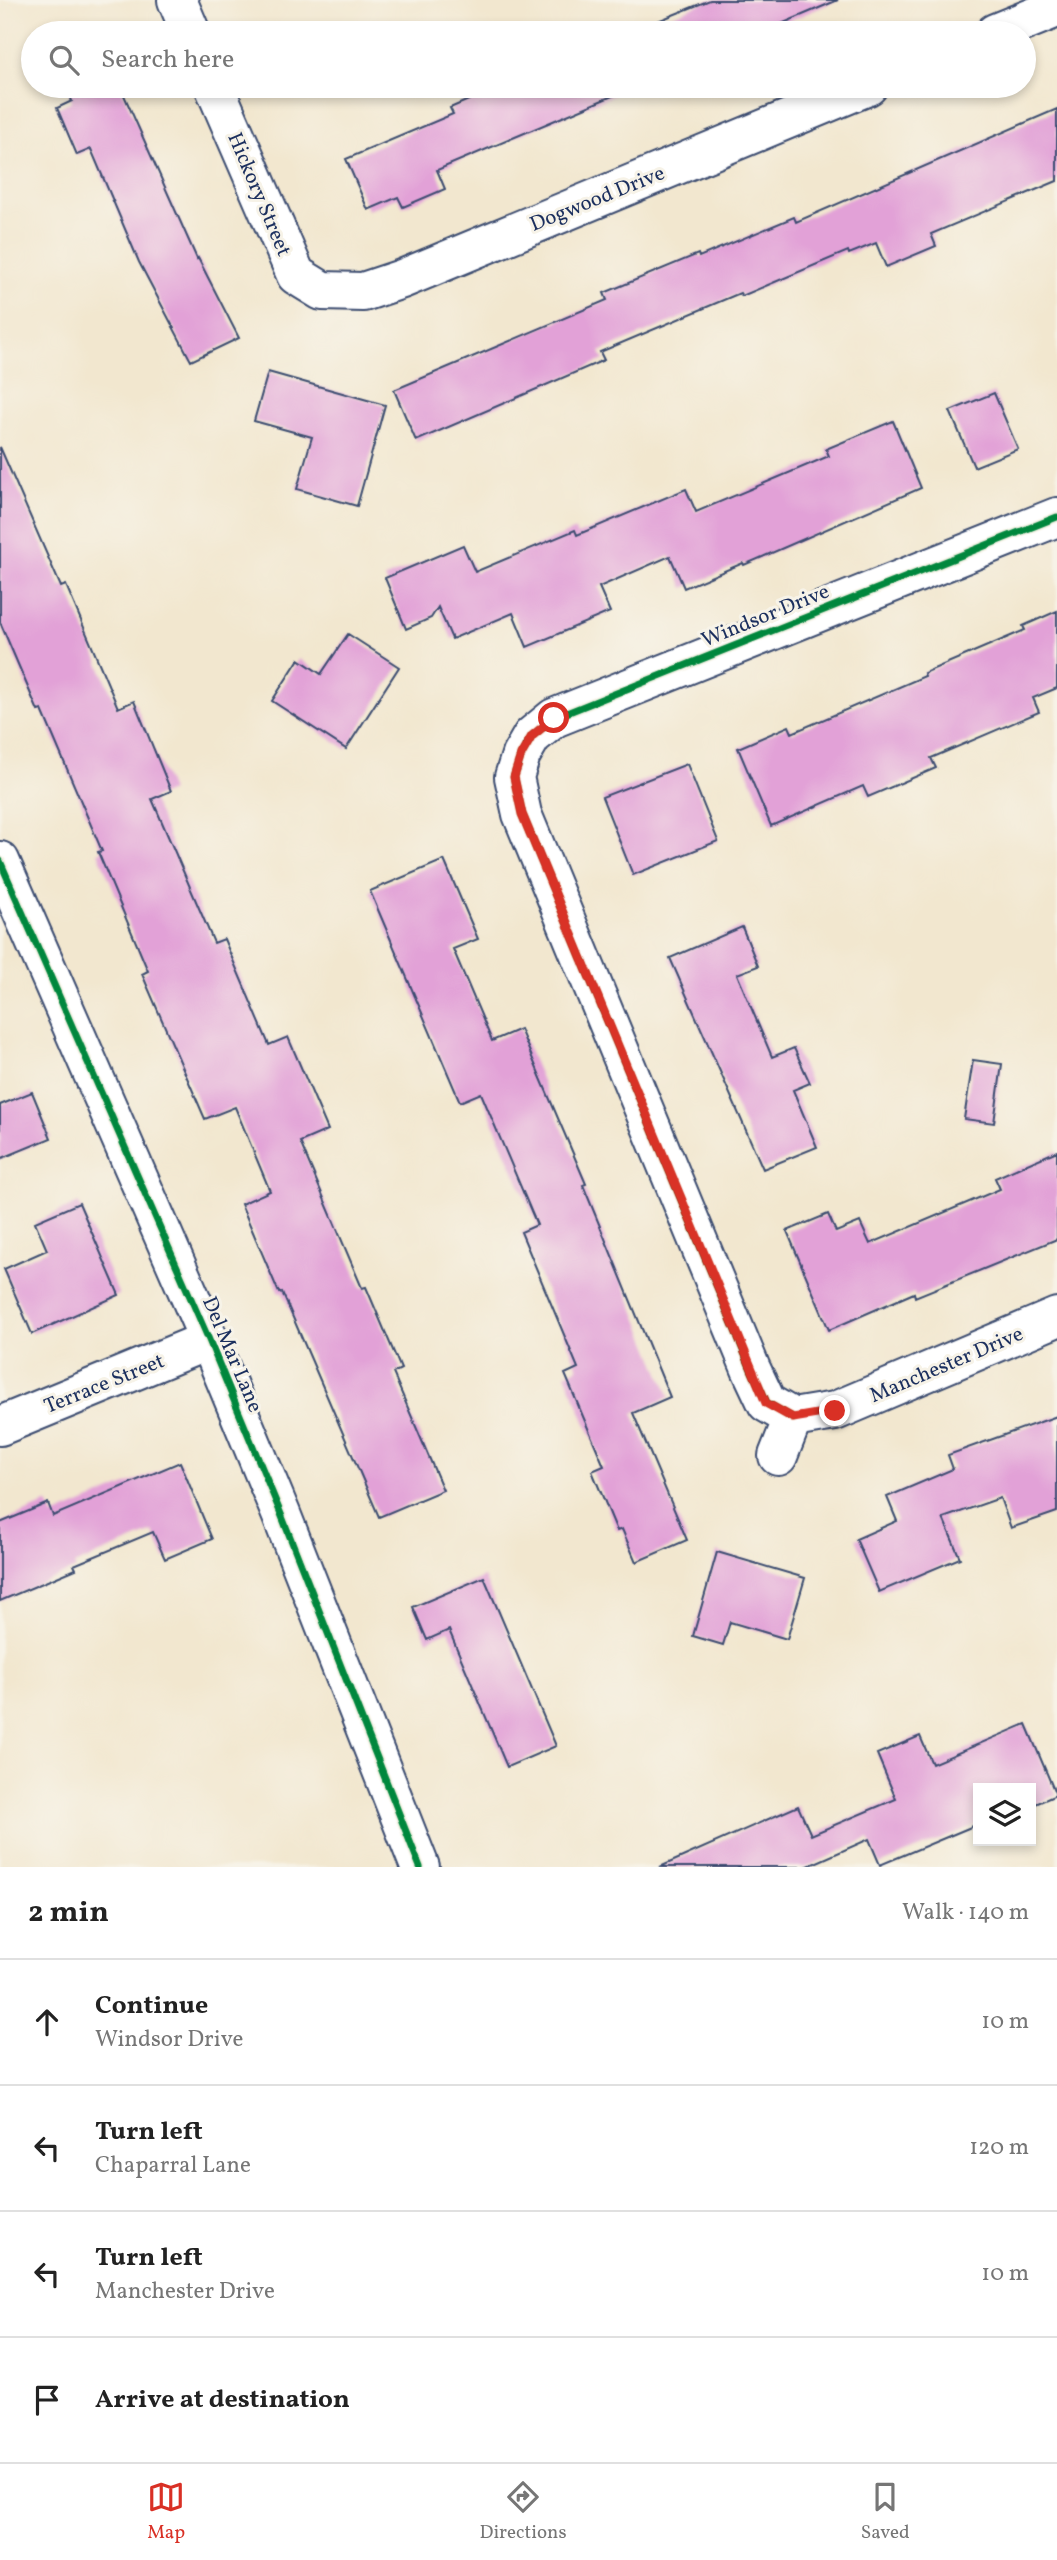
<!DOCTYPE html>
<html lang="en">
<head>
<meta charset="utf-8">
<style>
  body { margin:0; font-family:Vollkorn,serif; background:#f2f2f2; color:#222 }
  .controls { position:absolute; right:21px; bottom:21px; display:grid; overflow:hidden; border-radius:0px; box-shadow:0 4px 10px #0003 }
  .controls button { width:63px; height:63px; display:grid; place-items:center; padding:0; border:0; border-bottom:2px solid #e0e0e0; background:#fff; color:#222; font:35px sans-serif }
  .stop { position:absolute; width:21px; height:21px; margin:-16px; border:5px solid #d93025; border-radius:50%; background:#fff }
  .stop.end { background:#d93025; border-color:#fff; box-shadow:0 2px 7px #0008 }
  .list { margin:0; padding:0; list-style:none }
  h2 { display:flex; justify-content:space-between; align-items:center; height:91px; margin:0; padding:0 28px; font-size:30px }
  h2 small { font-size:23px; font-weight:400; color:#767676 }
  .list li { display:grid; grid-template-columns:46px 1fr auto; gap:21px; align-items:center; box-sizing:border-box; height:126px; padding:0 28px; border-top:2px solid #e0e0e0 }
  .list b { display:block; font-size:26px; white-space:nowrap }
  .list p { margin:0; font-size:23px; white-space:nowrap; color:#767676 }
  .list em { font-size:23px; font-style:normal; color:#767676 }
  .icon { flex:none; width:38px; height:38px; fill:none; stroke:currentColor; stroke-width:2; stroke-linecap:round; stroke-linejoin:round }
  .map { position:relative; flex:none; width:1057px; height:1867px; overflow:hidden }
  .search { position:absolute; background:#fff; box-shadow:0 4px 10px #0003; left:21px; right:21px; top:21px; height:77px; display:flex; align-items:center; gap:18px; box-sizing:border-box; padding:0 24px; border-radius:38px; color:#767676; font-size:26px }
  .sheet { height:595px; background:#fff }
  nav { display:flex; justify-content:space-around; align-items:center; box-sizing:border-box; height:98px; border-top:2px solid #e0e0e0; background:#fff; font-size:19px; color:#767676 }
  nav a { display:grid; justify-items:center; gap:4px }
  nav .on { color:#d93025 }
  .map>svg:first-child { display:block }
  .building { fill:#e2a1d7 }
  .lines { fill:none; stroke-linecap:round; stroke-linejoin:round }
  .minor-casing { stroke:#3b4b6f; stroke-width:42 }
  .minor { stroke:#fff; stroke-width:38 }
  .cycleway-casing { stroke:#f7f3e8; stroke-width:11 }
  .cycleway { stroke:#00873e; stroke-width:7 }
  .route { stroke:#d93025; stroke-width:9 }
  .labels { text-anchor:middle; stroke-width:6; stroke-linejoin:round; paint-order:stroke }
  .street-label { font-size:21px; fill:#1b2f5e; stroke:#f7f3e8 }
</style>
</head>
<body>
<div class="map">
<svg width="1057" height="1867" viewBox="0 0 1057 1867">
  <rect width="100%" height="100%" fill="#f7f3e8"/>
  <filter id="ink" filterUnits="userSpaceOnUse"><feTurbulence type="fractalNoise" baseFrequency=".0143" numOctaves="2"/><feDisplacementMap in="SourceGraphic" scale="14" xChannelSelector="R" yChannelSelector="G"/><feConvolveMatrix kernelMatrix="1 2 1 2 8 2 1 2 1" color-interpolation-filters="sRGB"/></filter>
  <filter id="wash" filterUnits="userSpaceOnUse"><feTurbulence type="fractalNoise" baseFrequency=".00686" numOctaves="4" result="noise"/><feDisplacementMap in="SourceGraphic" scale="28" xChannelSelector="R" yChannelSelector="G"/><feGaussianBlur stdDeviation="1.57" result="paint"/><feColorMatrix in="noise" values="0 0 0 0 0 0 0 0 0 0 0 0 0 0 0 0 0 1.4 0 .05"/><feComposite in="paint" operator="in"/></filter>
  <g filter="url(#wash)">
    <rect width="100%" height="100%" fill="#f2e7cf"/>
    <g id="blocks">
      <path class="building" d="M 710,0 L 838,0 L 760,33 L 628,33 Z
        M 66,86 L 120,86 L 197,259 L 198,258 L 239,338 L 191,361 L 139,262 L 91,149 L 77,155 L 57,108 L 72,101 Z
        M 501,86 L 636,86 L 437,170 L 445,189 L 403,207 L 398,197 L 368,210 L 346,159 L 453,114 L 450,108 Z
        M 1057,109 L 1057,181 L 931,234 L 936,246 L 886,267 L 876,243 L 849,254 L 848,251 L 742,296 L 740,293 L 600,352 L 604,360 L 416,441 L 394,390 L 607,300 L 604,293 L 698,254 L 699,257 L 794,217 L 796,222 Z
        M 268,372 L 385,405 L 357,506 L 297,489 L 312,437 L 254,421 Z
        M 994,393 L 1018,449 L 974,467 L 950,411 Z
        M 893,421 L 921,488 L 744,565 L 743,563 L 684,588 L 670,556 L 599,587 L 610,612 L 527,647 L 513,613 L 452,639 L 438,607 L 431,618 L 406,629 L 385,578 L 463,545 L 475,572 L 575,530 L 577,535 L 686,489 L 696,512 L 829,456 L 826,449 Z
        M 0,447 L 61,587 L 66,585 L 118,708 L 134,701 L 171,791 L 152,799 L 214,943 L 224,939 L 269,1045 L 288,1037 L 328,1130 L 300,1142 L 362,1288 L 366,1287 L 401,1369 L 393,1373 L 443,1490 L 379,1517 L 282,1292 L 279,1293 L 241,1204 L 270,1191 L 235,1107 L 205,1119 L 142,974 L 148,971 L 98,852 L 102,851 L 42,710 L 38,711 L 0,622 Z
        M 1057,611 L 1057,688 L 1033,698 L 1039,712 L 931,758 L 936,768 L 868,797 L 863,786 L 771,826 L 738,748 L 789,726 L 792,733 L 925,676 L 924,673 L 1025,630 L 1023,626 Z
        M 348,634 L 399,667 L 346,749 L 272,701 L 299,659 L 321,674 Z
        M 687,764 L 718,841 L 633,875 L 602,797 Z
        M 444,860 L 478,939 L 453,949 L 492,1041 L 520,1029 L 586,1184 L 583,1185 L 670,1397 L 633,1413 L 687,1540 L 636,1562 L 622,1529 L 617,1531 L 592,1471 L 604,1466 L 565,1374 L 578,1368 L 521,1232 L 537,1225 L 481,1093 L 460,1102 L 370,891 Z
        M 742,927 L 758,966 L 737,974 L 772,1057 L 794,1048 L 810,1083 L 793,1090 L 817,1147 L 763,1169 L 670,958 Z
        M 973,1060 L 1002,1064 L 994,1123 L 964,1119 Z
        M 32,1092 L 51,1138 L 0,1159 L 0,1105 Z
        M 1057,1151 L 1057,1239 L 915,1297 L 914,1293 L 829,1330 L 787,1231 L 828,1214 L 836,1232 L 860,1222 L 870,1244 L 1000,1189 L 995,1178 Z
        M 79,1203 L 119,1295 L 32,1334 L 4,1269 L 47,1250 L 35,1222 Z
        M 1057,1416 L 1057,1512 L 1011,1528 L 1000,1498 L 943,1518 L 960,1558 L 879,1592 L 856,1539 L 897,1521 L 887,1497 L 953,1469 L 948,1455 Z
        M 180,1462 L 212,1539 L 165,1559 L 153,1532 L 74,1565 L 76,1569 L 0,1601 L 0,1523 L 48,1503 L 53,1516 Z
        M 717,1552 L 805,1578 L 787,1639 L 730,1622 L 723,1645 L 693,1636 Z
        M 484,1577 L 556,1746 L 507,1767 L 449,1630 L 427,1640 L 413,1607 Z
        M 1026,1724 L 1056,1795 L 1031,1806 L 1031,1788 L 978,1788 L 978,1824 L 880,1865 L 869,1839 L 806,1867 L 660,1867 L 798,1806 L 811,1835 L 896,1799 L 877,1754 L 920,1736 L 932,1764 Z"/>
    </g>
  </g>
  <g filter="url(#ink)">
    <use href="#blocks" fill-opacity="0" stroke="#3b4b6f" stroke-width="2"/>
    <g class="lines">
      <g class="minor-casing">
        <path id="minor" d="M 177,0 L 191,33
          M 995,33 L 1057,8
          M 214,86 L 296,275 L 322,291 L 363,292 L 402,279 L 868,86
          M 0,861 L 209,1340 L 281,1514 L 420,1867
          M 793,1418 L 767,1403 L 751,1369 L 522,814 L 514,777 L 521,755 L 532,736 L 554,718 L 1057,517
          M 0,1426 L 209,1340
          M 778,1456 L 793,1418 L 835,1411 L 1057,1317"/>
      </g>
      <use href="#minor" class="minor"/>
      <g class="cycleway-casing">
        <path id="cycleway" d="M 0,861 L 209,1340 L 281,1514 L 420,1867
          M 793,1418 L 767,1403 L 751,1369 L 522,814 L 514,777 L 521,755 L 532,736 L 554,718 L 1057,517"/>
      </g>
      <use href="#cycleway" class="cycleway"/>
    </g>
  </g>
  <g class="lines" filter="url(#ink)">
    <path class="route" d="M 554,718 L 532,736 L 521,755 L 514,777 L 522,814 L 766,1403 L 793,1418 L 835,1411"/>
  </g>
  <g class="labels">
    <g class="street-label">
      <text transform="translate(260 194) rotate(67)" y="7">Hickory Street</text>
      <text transform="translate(597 198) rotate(-22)" y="7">Dogwood Drive</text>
      <text transform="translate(765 615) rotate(-22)" y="7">Windsor Drive</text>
      <text transform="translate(233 1354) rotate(67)" y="7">Del Mar Lane</text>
      <text transform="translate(946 1364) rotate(-23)" y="7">Manchester Drive</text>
      <text transform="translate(104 1383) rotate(-22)" y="7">Terrace Street</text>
    </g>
  </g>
</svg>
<div class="controls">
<button><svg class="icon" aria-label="layers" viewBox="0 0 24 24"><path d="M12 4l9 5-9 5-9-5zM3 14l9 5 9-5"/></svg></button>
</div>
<div class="stop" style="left:554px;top:718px"></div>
<div class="stop end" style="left:835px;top:1411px"></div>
<div class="search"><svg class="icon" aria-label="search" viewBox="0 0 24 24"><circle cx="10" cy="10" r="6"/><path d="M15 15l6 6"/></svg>Search here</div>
</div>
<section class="sheet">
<h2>2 min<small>Walk · 140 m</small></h2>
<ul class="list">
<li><svg class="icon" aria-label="ahead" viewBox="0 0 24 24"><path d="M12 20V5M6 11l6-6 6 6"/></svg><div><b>Continue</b><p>Windsor Drive</p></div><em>10 m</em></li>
<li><svg class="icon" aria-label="left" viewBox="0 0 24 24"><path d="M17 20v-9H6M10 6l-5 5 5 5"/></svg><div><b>Turn left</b><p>Chaparral Lane</p></div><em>120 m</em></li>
<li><svg class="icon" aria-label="left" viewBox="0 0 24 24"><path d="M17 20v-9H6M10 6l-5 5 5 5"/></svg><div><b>Turn left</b><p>Manchester Drive</p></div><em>10 m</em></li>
<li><svg class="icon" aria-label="arrive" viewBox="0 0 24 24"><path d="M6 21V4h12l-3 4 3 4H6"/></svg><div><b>Arrive at destination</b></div></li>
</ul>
</section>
<nav>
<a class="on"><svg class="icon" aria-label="map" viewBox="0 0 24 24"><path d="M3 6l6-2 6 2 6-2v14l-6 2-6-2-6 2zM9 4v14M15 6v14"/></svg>Map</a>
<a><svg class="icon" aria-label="directions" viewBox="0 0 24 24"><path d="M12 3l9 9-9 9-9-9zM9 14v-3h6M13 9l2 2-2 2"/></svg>Directions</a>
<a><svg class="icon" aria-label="saved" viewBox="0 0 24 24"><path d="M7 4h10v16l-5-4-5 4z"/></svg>Saved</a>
</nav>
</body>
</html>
